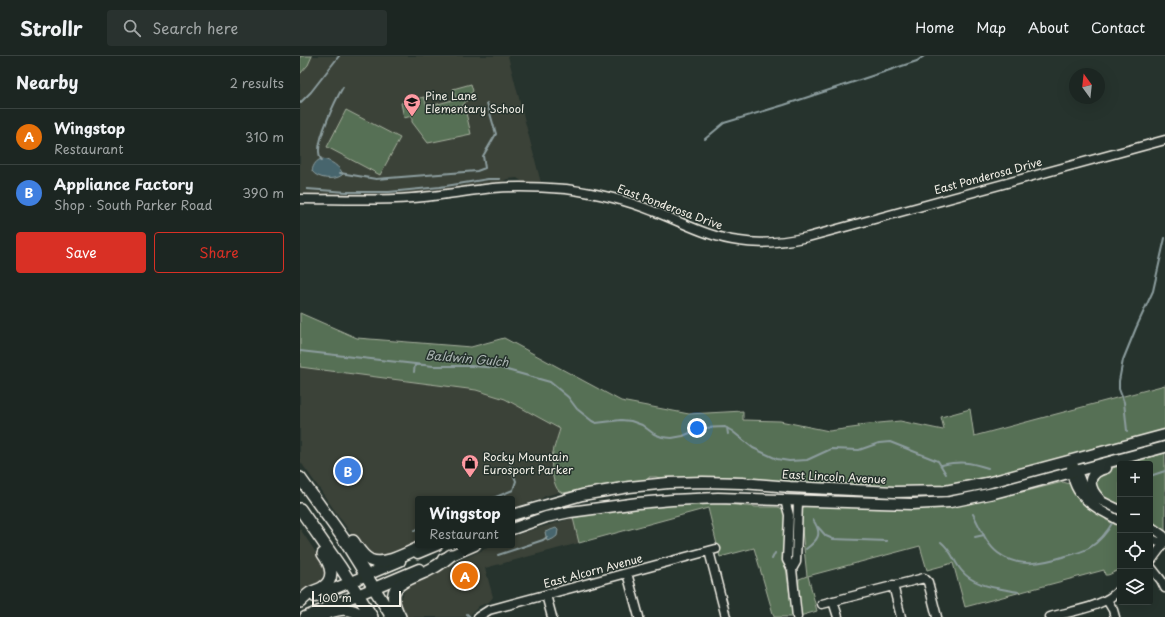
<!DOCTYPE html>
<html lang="en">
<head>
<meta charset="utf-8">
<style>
  body { margin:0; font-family:"Playpen Sans",sans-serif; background:#29322f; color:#f1f3f6 }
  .controls { position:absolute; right:12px; bottom:12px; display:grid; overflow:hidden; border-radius:4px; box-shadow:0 4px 16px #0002 }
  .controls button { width:36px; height:36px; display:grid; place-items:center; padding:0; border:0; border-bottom:1px solid #3a4340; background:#1c2622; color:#f1f3f6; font:20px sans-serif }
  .compass { position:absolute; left:769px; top:12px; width:36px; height:36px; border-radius:50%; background:#1c2622; box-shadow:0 4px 16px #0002; rotate:345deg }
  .scale { position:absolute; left:12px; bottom:10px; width:89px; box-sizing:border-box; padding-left:4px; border:2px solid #f4f1e8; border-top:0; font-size:11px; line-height:14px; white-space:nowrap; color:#f4f1e8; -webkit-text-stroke:3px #26332d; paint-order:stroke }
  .you { position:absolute; left:397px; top:372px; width:14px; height:14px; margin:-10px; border:3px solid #fff; border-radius:50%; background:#1a73e8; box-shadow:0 0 0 6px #1a73e833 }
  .badge { display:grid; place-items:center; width:26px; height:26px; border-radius:50%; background:#d93025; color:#fff; font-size:13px; font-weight:700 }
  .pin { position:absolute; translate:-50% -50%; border:2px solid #fff; box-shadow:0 1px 4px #0006 }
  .popup { position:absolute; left:115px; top:440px; width:100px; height:52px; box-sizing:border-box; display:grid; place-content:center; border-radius:4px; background:#1c2622; filter:drop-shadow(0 1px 3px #0005); font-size:13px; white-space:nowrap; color:#a0a5a5 }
  .popup b { font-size:15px; color:#f1f3f6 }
  .popup::after { content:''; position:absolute; left:50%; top:100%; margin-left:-8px; border:8px solid transparent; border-top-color:#1c2622 }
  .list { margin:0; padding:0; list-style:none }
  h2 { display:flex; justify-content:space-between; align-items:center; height:52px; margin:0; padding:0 16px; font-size:17px }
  h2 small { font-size:13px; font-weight:400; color:#a0a5a5 }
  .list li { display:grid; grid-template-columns:26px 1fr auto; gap:12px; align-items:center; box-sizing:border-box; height:56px; padding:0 16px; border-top:1px solid #3a4340 }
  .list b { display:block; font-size:15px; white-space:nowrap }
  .list p { margin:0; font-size:13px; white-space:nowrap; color:#a0a5a5 }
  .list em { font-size:13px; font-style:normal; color:#a0a5a5 }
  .actions { display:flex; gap:8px; padding:12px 16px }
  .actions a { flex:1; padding:9px 0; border:1px solid #d93025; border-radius:4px; text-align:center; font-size:14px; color:#d93025 }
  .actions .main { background:#d93025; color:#fff }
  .icon { flex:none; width:22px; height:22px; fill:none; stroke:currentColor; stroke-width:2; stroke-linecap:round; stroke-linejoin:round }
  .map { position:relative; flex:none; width:865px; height:561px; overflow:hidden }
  header { display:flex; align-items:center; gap:24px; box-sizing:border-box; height:56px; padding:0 20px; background:#1c2622; border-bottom:1px solid #3a4340 }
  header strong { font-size:19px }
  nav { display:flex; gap:22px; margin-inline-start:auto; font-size:14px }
  .search { width:280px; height:36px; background:#29322f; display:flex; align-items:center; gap:10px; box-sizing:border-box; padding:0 14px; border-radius:4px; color:#a0a5a5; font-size:15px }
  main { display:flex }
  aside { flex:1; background:#1c2622 }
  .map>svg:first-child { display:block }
  .built { fill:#3b4239 }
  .green { fill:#576f54; stroke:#a6b09e }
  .water { fill:#47656d; stroke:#8c9d9e }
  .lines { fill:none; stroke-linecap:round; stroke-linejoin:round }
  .stream { stroke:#8c9d9e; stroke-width:2 }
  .minor-casing { stroke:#f4f1e8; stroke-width:11 }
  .major-casing { stroke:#f4f1e8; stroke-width:13 }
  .highway-casing { stroke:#f4f1e8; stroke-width:14 }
  .minor { stroke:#26332d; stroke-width:8 }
  .major { stroke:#26332d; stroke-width:10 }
  .highway { stroke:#26332d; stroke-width:11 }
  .labels { text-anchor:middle; stroke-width:3; stroke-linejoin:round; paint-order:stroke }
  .poi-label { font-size:11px; fill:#f4f1e8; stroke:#26332d; text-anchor:start }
  .street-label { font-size:11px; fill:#f4f1e8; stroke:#26332d }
  .water-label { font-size:12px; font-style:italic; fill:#afb9b7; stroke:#26332d }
</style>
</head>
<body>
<header>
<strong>Strollr</strong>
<div class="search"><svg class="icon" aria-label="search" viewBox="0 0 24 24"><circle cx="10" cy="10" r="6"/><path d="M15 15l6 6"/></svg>Search here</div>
<nav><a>Home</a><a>Map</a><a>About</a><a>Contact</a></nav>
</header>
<main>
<aside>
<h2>Nearby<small>2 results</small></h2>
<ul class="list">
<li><span class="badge" style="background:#e8710a">A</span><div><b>Wingstop</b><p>Restaurant</p></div><em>310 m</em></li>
<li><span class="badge" style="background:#3f7fe0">B</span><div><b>Appliance Factory</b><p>Shop · South Parker Road</p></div><em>390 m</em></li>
</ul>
<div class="actions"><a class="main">Save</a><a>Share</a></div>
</aside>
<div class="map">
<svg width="865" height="561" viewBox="0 0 865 561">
  <rect width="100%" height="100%" fill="#26332d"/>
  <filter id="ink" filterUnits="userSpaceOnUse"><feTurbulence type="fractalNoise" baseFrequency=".025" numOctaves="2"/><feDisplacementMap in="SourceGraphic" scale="8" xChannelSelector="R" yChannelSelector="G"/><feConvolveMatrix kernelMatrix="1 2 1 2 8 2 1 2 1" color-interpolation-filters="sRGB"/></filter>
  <g filter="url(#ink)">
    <path class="built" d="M 0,0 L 208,0 L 241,127 L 223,126 L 217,122 L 207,123 L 200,127 L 94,139 L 8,138 L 0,137 Z
      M 0,311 L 176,334 L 205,343 L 263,375 L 431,421 L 391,421 L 365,423 L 356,421 L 349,421 L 349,424 L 315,428 L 266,437 L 260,436 L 245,440 L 241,443 L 212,452 L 212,443 L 118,443 L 118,489 L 92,500 L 76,502 L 61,492 L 0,405 Z
      M 273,462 L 279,487 L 185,512 L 193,541 L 189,546 L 179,550 L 168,561 L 102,561 L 101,546 L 102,541 L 106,531 L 113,525 L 194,489 L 212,489 L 212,481 L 225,476 Z
      M 0,473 L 21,504 L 25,512 L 24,517 L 20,526 L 0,539 Z"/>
    <path class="green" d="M 0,0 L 12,0 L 8,9 L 0,18 Z
      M 171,28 L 173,35 L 170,38 L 170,41 L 161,51 L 166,57 L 171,78 L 128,87 L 112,66 L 112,60 L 104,62 L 101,47 L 124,41 L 127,51 L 156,43 L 153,33 Z
      M 46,54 L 100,82 L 80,119 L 27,91 Z
      M 0,257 L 57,282 L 171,291 L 204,282 L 321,345 L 389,358 L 443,355 L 443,364 L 480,365 L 529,375 L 559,371 L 558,369 L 600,365 L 643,374 L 644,373 L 641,361 L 670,353 L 674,380 L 865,329 L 865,375 L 683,424 L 654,430 L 616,433 L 475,426 L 435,421 L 391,421 L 365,423 L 356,421 L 349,421 L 349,424 L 315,428 L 263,437 C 257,435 256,431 254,425 C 248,404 254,393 260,373 L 205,343 L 176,334 L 0,311 Z
      M 865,397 L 865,476 L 850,466 L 850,408 L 828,408 Z
      M 820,410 L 820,448 L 815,446 L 814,447 L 799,438 L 793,428 L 802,415 Z
      M 763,426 L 770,428 C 780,446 789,453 806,462 L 806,464 L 820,471 L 820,515 C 814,514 811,520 805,519 L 804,514 L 665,551 L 653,507 L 627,514 L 620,490 L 508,520 L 517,555 L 500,560 L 498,542 L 499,523 L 507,520 L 500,456 L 505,450 L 691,442 L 727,435 Z
      M 415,447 L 456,451 L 478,451 L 483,453 L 485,459 L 485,505 L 493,561 L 474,561 L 454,492 L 420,501 L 408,452 L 279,487 L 273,462 L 300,456 L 353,449 Z"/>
    <path class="water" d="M 23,103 C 31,105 39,110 43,118 L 42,119 C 35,125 17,123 12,115 C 13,109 17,103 23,103 Z
      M 256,472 L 258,474 L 257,480 L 253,483 L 247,485 L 245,476 Z"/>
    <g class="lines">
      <path class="stream" d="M 0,47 L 11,36 L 39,0
        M 405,83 L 424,67 L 484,49 L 617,5 L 624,0
        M 22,105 C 20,102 19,99 19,96 C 18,81 35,45 43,31
        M 40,117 L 76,123 L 177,115 L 185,112 L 183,100 L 196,78 L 187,47
        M 7,133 L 47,136 L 89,136 L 140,131 L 188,123 L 200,123
        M 0,295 L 133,310 L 171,310 L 200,312 L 250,326 L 268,341 L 277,353 L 292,365 L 296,367 L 321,364 L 331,365 L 342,369 L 354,378 L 362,381 L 372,382 L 383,380 L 401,372 L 425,371 L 432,375 L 453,392 L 477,403 L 489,405 L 507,404 L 531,393 L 559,394 L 579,387 L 590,386 L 638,405 L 646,418
        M 114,316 L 115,308
        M 427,372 L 428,378
        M 827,375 L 824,346 L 819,333 L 819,325 L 823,304 L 836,272 L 853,235 L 865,182
        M 642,409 C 661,405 669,406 688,412
        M 850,420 L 865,415
        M 191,443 L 213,434 L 216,425 L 210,410
        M 673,458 C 680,471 686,488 698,497 C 719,513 743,507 766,500 C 774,498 782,496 789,492 C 799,486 808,475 814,464
        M 518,471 L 526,480 L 533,483 L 587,485
        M 114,475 L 118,473
        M 675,481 L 684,479
        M 641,486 C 652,495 653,504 661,514 C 674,531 699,532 718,536
        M 506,493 C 518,484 523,478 513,464
        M 198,499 L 243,484 L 247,481
        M 472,503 L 475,497
        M 167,558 L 170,561"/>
      <g class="minor-casing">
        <path id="minor" d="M 0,143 C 37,143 75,145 112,142 C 139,140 166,135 193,132 C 217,130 241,131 266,133 C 295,137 326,144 353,155 C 382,166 408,181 439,185 C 462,189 485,186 508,181 L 865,84
          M 771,405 C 770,441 792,450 820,465
          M 774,410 C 779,417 780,426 785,433 C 790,441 811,449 820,454
          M 485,444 L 489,459 L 487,504 L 492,513 L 497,561
          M 850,470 L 864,480 L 865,482
          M 850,482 L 858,486 L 865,485
          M 409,495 L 426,561
          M 850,506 L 865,486
          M 850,510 L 861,524 L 865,532
          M 492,513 L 496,506 L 498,445
          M 327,517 L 339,561
          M 593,529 L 601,561
          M 246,539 L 252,561
          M 807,544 L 813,554 L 815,561
          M 533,545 L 538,561
          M 522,548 L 624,522 L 628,526 L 637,561
          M 178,561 L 189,554 L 416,493
          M 750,561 C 772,555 805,551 820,533"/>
      </g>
      <g class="major-casing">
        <path id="major" d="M 799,443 C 787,430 787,417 806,412
          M 212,459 L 282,439 L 329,431 L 368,427 L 403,426 L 442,427 L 490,431 L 595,436 L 645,435 L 687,427 L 865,379
          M 212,473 L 246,461 L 270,456 L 338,447 L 372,444 L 418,442 L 612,448 L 650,446 L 694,437 L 865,391
          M 118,497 L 137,489
          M 143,503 L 175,489
          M 15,541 L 100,505
          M 5,561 L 119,513"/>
      </g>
      <g class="highway-casing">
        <path id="highway" d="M 0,422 L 43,482 L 92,561
          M 0,453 L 41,512 L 72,561
          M 53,485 C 58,492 62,500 70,504 C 85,511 111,495 125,489
          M 0,546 C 3,543 6,540 10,537 C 14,535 18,534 22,532 C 36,523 31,509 23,498
          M 18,561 C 34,554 48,548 63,561
          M 100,561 C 80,525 110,525 133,512 C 139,509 145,504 151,499"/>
      </g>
      <use href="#minor" class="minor"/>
      <use href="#major" class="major"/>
      <use href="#highway" class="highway"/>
    </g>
  </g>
  <defs>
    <g id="school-pin" transform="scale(0.9)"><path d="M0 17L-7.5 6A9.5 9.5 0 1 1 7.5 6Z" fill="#ff9aa2" stroke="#26332d"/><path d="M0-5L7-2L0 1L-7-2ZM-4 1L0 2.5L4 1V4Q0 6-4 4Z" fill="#111"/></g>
    <g id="shop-pin" transform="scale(0.9)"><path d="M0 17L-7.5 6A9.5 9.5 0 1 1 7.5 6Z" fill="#ff9aa2" stroke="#26332d"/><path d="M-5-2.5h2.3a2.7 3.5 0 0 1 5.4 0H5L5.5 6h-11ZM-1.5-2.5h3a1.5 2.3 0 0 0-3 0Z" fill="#111"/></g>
  </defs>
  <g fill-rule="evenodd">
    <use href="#school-pin" x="112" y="46"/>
    <use href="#shop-pin" x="170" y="407"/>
  </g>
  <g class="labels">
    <g class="poi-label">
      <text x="125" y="44">Pine Lane<tspan x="125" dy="13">Elementary School</tspan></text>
      <text x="183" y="405">Rocky Mountain<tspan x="183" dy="13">Eurosport Parker</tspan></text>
    </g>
    <g class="street-label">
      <text transform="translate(688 120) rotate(-15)" y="4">East Ponderosa Drive</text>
      <text transform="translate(370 151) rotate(20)" y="4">East Ponderosa Drive</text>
      <text transform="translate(534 421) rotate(3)" y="4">East Lincoln Avenue</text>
      <text transform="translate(293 515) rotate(-15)" y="4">East Alcorn Avenue</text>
    </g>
    <g class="water-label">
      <text transform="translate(167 303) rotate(5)" y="4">Baldwin Gulch</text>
    </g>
  </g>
</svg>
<div class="controls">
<button>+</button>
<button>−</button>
<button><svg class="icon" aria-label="locate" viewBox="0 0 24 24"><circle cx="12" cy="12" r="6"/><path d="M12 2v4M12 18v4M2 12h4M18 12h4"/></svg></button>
<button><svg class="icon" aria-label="layers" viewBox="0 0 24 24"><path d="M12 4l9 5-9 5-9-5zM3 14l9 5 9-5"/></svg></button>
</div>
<svg class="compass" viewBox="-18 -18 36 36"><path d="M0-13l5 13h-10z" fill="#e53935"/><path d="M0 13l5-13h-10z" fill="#a0a5a5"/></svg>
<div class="scale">100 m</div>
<div class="you"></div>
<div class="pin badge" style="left:165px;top:520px;background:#e8710a">A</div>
<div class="popup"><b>Wingstop</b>Restaurant</div>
<div class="pin badge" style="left:48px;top:415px;background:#3f7fe0">B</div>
</div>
</main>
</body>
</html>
